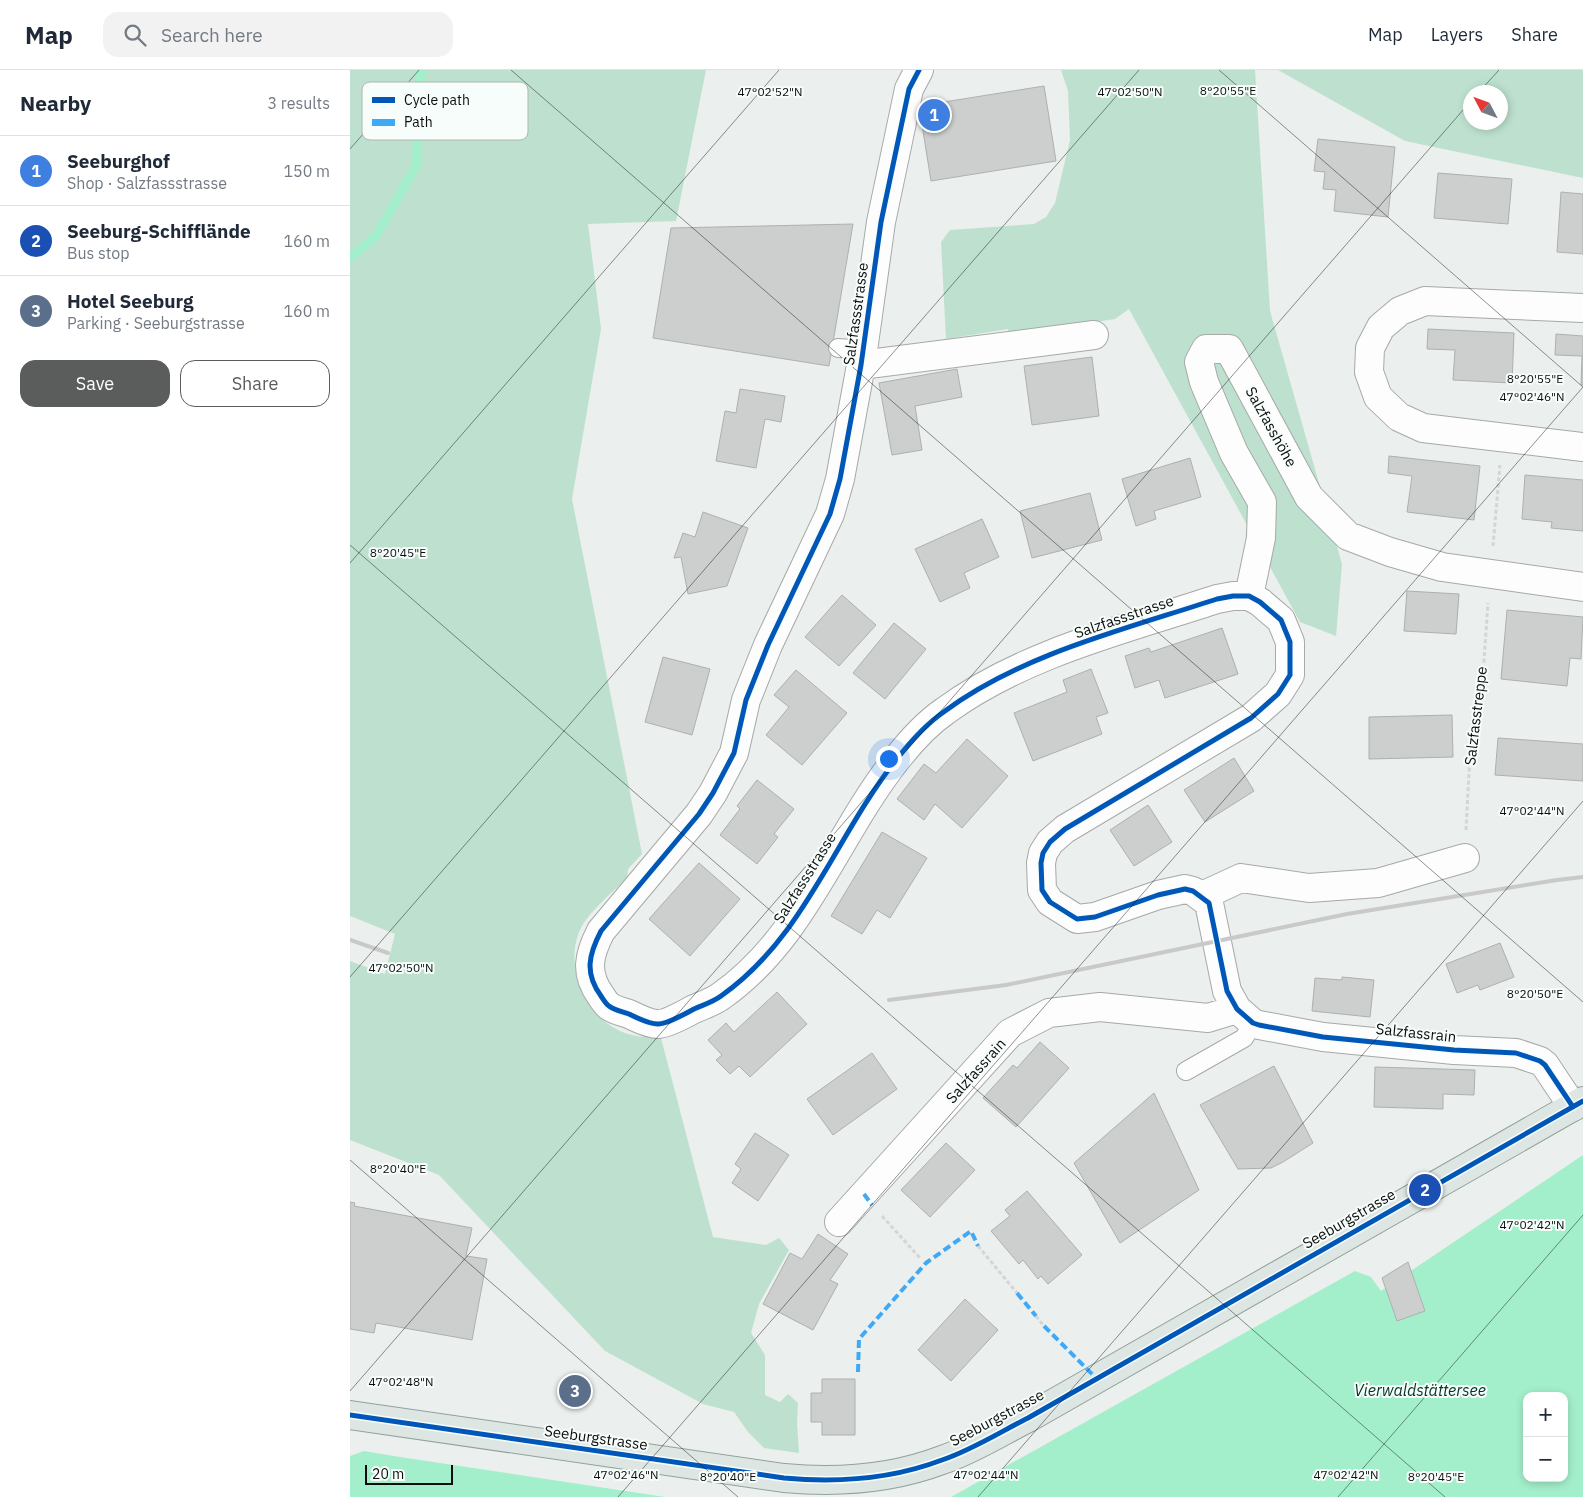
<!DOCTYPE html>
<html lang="en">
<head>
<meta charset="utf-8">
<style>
  body { margin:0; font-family:"IBM Plex Sans",sans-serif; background:#f2f2f3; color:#1f2937 }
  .controls { position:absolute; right:15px; bottom:15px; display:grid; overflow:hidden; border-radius:10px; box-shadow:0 2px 8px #0003 }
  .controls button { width:45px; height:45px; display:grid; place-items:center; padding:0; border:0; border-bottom:1px solid #e0e1e3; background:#fff; color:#1f2937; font:25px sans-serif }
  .compass { position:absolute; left:1113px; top:15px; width:45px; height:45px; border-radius:50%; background:#fff; box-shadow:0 2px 8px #0003; rotate:311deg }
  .scale { position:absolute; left:15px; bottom:12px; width:88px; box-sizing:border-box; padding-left:5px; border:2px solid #0c0e0d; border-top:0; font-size:14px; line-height:18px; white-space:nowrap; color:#0c0e0d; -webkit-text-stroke:4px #f7fdfa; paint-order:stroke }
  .you { position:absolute; left:538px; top:688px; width:18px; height:18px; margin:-12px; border:4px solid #fff; border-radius:50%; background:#1a73e8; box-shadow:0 0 0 8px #1a73e833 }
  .badge { display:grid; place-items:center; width:32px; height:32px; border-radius:50%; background:#5a5d5b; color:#fff; font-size:16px; font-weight:700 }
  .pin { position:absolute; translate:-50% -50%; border:2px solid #fff; box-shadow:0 1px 5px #0006 }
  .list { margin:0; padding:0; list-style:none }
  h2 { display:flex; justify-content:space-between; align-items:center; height:65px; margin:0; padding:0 20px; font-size:21px }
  h2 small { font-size:16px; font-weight:400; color:#747a83 }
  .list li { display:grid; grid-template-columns:32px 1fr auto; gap:15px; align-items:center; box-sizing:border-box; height:70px; padding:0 20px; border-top:1px solid #e0e1e3 }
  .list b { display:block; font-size:19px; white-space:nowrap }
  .list p { margin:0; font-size:16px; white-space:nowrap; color:#747a83 }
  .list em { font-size:16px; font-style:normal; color:#747a83 }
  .actions { display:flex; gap:10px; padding:15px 20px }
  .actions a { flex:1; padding:11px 0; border:1px solid #5a5d5b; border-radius:15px; text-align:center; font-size:18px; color:#5a5d5b }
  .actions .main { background:#5a5d5b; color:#fff }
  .icon { flex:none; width:28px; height:28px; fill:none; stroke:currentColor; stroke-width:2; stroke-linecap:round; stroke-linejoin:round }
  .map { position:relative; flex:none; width:1233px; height:1427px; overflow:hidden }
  header { display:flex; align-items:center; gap:30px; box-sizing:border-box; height:70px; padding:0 25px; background:#fff; border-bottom:1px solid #e0e1e3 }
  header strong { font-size:24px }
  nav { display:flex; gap:28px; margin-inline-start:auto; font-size:18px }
  .search { width:350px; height:45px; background:#f2f2f3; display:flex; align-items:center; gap:12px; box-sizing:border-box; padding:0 18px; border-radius:15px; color:#747a83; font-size:19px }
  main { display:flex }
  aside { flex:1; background:#fff }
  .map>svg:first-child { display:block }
  .green { fill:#bee1cf; fill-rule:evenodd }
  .water { fill:#a4efcb; fill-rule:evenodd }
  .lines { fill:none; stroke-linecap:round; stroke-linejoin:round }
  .stream { stroke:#a4efcb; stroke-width:9 }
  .building { fill:#cdcfce; stroke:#aeb0af }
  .lane-casing { stroke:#a6a9a8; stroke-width:20 }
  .street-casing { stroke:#a6a9a8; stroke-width:30 }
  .primary-casing { stroke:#91a29a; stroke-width:30 }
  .path { stroke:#d4d5d4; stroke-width:3; stroke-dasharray:4 2.5; stroke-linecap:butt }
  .lane { stroke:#fcfdfc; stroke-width:18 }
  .street { stroke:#fcfdfc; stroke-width:28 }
  .primary { stroke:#dde6e3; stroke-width:28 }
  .rail { stroke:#c8c9c8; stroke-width:4 }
  .quiet { stroke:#3fa9f5; stroke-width:4; stroke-dasharray:8 4; stroke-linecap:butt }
  .cycleway-casing { stroke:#f7fdfa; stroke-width:8 }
  .cycleway { stroke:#0057b8; stroke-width:5 }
  .ticks { fill:none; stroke:#0c0e0d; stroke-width:1; stroke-opacity:0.45 }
  .labels { text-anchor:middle; stroke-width:4; stroke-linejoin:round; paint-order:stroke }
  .street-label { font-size:15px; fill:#0c0e0d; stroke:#f7fdfa }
  .water-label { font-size:16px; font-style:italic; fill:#033321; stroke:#f7fdfa }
  .key { fill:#f7fdfa; stroke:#b0b5b3; stroke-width:1 }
  .key-label { font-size:14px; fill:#0c0e0d }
  .ticks-label { font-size:12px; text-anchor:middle; fill:#0c0e0d; stroke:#f7fdfa; stroke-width:4; stroke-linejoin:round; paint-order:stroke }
</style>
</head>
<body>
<header>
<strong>Map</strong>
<div class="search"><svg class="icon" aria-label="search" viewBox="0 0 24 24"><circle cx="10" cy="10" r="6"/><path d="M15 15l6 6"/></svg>Search here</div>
<nav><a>Map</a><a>Layers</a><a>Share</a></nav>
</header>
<main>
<aside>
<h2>Nearby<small>3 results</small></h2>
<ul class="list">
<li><span class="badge" style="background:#3f7fe0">1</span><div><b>Seeburghof</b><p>Shop · Salzfassstrasse</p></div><em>150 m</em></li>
<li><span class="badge" style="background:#1a4fb4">2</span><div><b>Seeburg-Schifflände</b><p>Bus stop</p></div><em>160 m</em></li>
<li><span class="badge" style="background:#5c6f8a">3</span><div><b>Hotel Seeburg</b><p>Parking · Seeburgstrasse</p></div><em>160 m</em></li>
</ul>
<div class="actions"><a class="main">Save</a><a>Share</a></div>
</aside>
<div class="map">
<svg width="1233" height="1427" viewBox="0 0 1233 1427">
  <rect width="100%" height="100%" fill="#ebefed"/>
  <path class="green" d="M 0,0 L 356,0 L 326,151 L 238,154 L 251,259 L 222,429 L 292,784 L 278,799 L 277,808 C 264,821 241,840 232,856 C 213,891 232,940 266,959 C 281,967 295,967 311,968 L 363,1167 L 416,1175 L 429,1168 L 439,1180 L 409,1234 L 401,1263 L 415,1285 L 415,1325 L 430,1332 L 438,1324 L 448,1333 L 447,1354 L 449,1383 L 414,1378 L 398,1362 L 384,1342 L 353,1334 L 255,1281 L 89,1105 L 0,1070 L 0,891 L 35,904 L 45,864 L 0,846 Z
    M 711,0 L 905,0 L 920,241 L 992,494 L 986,566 L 950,552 L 779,239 L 765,249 L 659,265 L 658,259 L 596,269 L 591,172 L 600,160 L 684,154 L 696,147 L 705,133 L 720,70 L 718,21 Z
    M 928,0 L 1233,0 L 1233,108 L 1055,71 ZM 1150,22 L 1150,52 L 1120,52 L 1120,22 Z"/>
  <path class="water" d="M 1233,1085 L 1233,1427 L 601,1427 L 1005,1201 L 1021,1207 L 1031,1221 ZM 1177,1326 L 1214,1326 L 1214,1408 L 1177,1408 Z
    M 14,1381 L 50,1387 L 315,1427 L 0,1427 L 0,1386 Z"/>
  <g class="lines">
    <path class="stream" d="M 0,188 L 26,166 L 66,96 L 71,0"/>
  </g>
  <path class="building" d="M 694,16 L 706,91 L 581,111 L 569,36 Z
    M 968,69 L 1045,77 L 1038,147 L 984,141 L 986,120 L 973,119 L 975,102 L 964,101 Z
    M 1088,103 L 1162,109 L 1158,154 L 1084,148 Z
    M 1211,122 L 1233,124 L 1233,184 L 1207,182 Z
    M 503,154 L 479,296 L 303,268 L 321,158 Z
    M 1078,259 L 1164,263 L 1162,313 L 1103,310 L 1105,280 L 1077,279 Z
    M 1206,264 L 1233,266 L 1233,315 L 1231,315 L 1232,286 L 1205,285 Z
    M 742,287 L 749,346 L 682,355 L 674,296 Z
    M 607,299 L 612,327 L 565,336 L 572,380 L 542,385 L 529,313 Z
    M 390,319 L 435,326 L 431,352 L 415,349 L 406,398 L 366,391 L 375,341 L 386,343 Z
    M 1039,386 L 1130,396 L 1124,450 L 1057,442 L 1062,406 L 1038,403 Z
    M 840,388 L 851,427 L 804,441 L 806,449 L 786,456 L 772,409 Z
    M 1175,405 L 1233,410 L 1233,461 L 1201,458 L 1202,452 L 1172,449 Z
    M 740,423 L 752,470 L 682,488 L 670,441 Z
    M 353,442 L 398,458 L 377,516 L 338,524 L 331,487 L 324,488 L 333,463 L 345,467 Z
    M 632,449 L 649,487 L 614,503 L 620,518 L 590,532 L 565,479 Z
    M 1057,521 L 1109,524 L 1106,564 L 1054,561 Z
    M 492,525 L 526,555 L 489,596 L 455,567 Z
    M 1157,540 L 1233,547 L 1231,589 L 1220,588 L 1217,616 L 1151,609 Z
    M 544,553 L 576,579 L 535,629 L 503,603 Z
    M 872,558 L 888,604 L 815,628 L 809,610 L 785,618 L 775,586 L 799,578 L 801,582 Z
    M 313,587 L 360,599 L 342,665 L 295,652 Z
    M 741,599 L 758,643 L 746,647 L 752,664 L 683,691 L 664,643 L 717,622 L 713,610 Z
    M 446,600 L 497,643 L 452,695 L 416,665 L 439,637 L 424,625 Z
    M 1102,645 L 1103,687 L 1019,689 L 1019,647 Z
    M 1148,668 L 1233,674 L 1233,711 L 1145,705 Z
    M 617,669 L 658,706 L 612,758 L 585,734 L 574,750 L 547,729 L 574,694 L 586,703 Z
    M 884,688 L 904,721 L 855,752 L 834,720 Z
    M 407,710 L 444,739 L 424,764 L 428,767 L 407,794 L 370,765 L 390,739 L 387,736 Z
    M 798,735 L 822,772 L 784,796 L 760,760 Z
    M 532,762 L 577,788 L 540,848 L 527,840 L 512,864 L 481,846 Z
    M 349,793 L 390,829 L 340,886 L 299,849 Z
    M 1150,873 L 1164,907 L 1130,920 L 1128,915 L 1107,923 L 1096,894 Z
    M 992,907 L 1024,910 L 1020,947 L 962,941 L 965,908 L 992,910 Z
    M 427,922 L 457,954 L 400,1007 L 389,996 L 380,1004 L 366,990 L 372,985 L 358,970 L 376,953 L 384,962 Z
    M 690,972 L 719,998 L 666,1057 L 633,1028 L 663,995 L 667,998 Z
    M 522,983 L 547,1019 L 483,1065 L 457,1029 Z
    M 924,996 L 963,1073 L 933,1092 L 921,1098 L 888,1099 L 850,1035 Z
    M 1025,997 L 1125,1000 L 1124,1025 L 1093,1024 L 1093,1039 L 1024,1037 Z
    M 804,1023 L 849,1120 L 770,1173 L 724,1093 Z
    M 405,1063 L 439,1085 L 408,1131 L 382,1113 L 391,1099 L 385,1094 Z
    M 596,1073 L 625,1100 L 580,1147 L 551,1120 Z
    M 677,1121 L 732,1185 L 698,1214 L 691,1206 L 688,1209 L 673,1190 L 669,1194 L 641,1161 L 660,1146 L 655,1140 Z
    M 0,1132 L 5,1133 L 4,1136 L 122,1158 L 116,1186 L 137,1189 L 122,1270 L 26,1253 L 24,1263 L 0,1259 Z
    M 468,1164 L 498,1184 L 480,1210 L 488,1214 L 463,1260 L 413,1234 L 440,1183 L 452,1189 Z
    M 1058,1192 L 1075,1241 L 1047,1251 L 1032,1208 Z
    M 615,1229 L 648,1260 L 601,1311 L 568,1280 Z
    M 472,1309 L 505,1309 L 505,1365 L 472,1365 L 472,1352 L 461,1352 L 461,1323 L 472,1323 Z"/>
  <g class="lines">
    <g class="lane-casing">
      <path id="lane" d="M 488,278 L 514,280
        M 836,1001 L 894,968 L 903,953"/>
    </g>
    <g class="street-casing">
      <path id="street" d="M 569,0 L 559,19 L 531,152 L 511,295 L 490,409 L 480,444 L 418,575 L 396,630 L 384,683 L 363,723 L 349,744 L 251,861 C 239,884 234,903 251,926 C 253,929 256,934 259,936 C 264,940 273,942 279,944 C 287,948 299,954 308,954 C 317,954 335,944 344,939 C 353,935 363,932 371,926 C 454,868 485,767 546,690 C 560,672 576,654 595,641 C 672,584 776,559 867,529 L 883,526 L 899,526 L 910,532 L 931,550 L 940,572 L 940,605 L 928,624 L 901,648 L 715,759 L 700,772 L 693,783 L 691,793 L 692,820 L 700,832 L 727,849 L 745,847 L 808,825 L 835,819 L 843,821 L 859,833 L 877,921 L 887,939 L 903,953 L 909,955 L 973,967 L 1104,980 L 1166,983 L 1190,991 L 1195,995 L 1223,1037
        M 1233,238 L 1075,231 L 1050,241 L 1031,257 L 1020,278 L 1019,302 L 1028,327 L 1049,347 L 1073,358 L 1233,377
        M 511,295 L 744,265
        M 899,526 L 911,468 L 912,432 L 884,383 L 854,312 L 849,292 L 856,279 L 879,279 L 959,427 L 998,466 L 1040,482 L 1092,497 L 1233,517
        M 852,826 L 891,808 L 959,818 L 1028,813 L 1115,788
        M 489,1152 L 660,963 L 699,943 L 750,937 L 858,948 L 887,939"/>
    </g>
    <g class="primary-casing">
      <path id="primary" d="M 0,1345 L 434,1408 C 488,1413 542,1409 592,1390 C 622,1380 650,1362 678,1348 L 1233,1031"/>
    </g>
    <path class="path" d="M 1143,476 L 1150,395
      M 1116,760 L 1121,665 L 1132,619 L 1138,533
      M 532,1146 L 570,1188
      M 628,1176 L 667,1223
      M 686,1246 L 694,1256"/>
    <use href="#lane" class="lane"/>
    <use href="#street" class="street"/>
    <use href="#primary" class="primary"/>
    <path class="rail" d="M 0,870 L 38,883
      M 539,930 L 656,915 L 997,844 L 1207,810 L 1233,807"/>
    <path class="quiet" d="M 514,1124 L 522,1135
      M 667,1223 L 686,1246
      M 694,1256 L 746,1308
      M 508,1302 L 509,1269 L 576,1193 L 621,1161 L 628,1176"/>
    <g class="cycleway-casing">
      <path id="cycleway" d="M 569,0 L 559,19 L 531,152 L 511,295 L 490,409 L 480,444 L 418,575 L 396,630 L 384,683 L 363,723 L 349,744 L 251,861 C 239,884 234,903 251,926 C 253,929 256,934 259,936 C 264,940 273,942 279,944 C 287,948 299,954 308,954 C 317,954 335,944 344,939 C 353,935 363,932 371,926 C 454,868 485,767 546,690 C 560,672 576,654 595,641 C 672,584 776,559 867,529 L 883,526 L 899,526 L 910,532 L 931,550 L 940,572 L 940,605 L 928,624 L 901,648 L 715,759 L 700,772 L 693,783 L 691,793 L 692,820 L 700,832 L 727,849 L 745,847 L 808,825 L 835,819 L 843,821 L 859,833 L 877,921 L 887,939 L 903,953 L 909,955 L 973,967 L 1104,980 L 1166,983 L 1190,991 L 1195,995 L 1223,1037
        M 0,1345 L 434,1408 C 488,1413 542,1409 592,1390 C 622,1380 650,1362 678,1348 L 1233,1031"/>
    </g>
    <use href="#cycleway" class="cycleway"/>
  </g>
  <path class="ticks" d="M 161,0 L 1233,932M 869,0 L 1233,317M 1129,22 L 1149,0M 0,79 L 69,0M 0,475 L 1095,1427M 0,493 L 429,0M 0,907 L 789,0M 0,1090 L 388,1427M 0,1321 L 1120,32M 268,1427 L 1233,317M 628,1427 L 1233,731M 988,1427 L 1233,1145"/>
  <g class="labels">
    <g class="street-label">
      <text transform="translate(506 244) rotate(-82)" y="5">Salzfassstrasse</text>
      <text transform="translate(921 357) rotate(61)" y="5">Salzfasshöhe</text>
      <text transform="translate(774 547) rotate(-19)" y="5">Salzfassstrasse</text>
      <text transform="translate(1126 646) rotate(-83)" y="5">Salzfasstreppe</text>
      <text transform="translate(455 808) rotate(-58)" y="5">Salzfassstrasse</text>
      <text transform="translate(1066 963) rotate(6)" y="5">Salzfassrain</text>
      <text transform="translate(626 1001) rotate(-48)" y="5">Salzfassrain</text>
      <text transform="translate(999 1149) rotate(-30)" y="5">Seeburgstrasse</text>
      <text transform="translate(647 1348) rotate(-28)" y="5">Seeburgstrasse</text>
      <text transform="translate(246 1368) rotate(8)" y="5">Seeburgstrasse</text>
    </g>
    <g class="water-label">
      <text x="1070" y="1326">Vierwaldstättersee</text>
    </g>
  </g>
  <rect x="12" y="12" width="166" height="58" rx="8" class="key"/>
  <rect x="22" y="27" width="23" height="6" fill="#0057b8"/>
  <rect x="22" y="49" width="23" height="7" fill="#3fa9f5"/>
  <g class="key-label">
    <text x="54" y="35">Cycle path</text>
    <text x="54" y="57">Path</text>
  </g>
  <g class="ticks-label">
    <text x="878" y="25">8°20'55"E</text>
    <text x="420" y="26">47°02'52"N</text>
    <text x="780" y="26">47°02'50"N</text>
    <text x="1185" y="313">8°20'55"E</text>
    <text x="1182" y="331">47°02'46"N</text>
    <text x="48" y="487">8°20'45"E</text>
    <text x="1182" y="745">47°02'44"N</text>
    <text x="51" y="902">47°02'50"N</text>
    <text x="1185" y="928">8°20'50"E</text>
    <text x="48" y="1103">8°20'40"E</text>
    <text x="1182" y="1159">47°02'42"N</text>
    <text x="51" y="1316">47°02'48"N</text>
    <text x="276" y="1409">47°02'46"N</text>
    <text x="636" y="1409">47°02'44"N</text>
    <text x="996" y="1409">47°02'42"N</text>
    <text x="378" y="1411">8°20'40"E</text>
    <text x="1086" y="1411">8°20'45"E</text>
  </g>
</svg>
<div class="controls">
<button>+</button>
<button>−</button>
</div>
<svg class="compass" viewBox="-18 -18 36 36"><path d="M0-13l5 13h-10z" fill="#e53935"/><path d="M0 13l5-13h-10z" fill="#747a83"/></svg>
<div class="scale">20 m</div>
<div class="you"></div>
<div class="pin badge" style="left:584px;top:45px;background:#3f7fe0">1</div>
<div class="pin badge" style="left:1075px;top:1120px;background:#1a4fb4">2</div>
<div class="pin badge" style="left:225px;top:1321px;background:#5c6f8a">3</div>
</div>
</main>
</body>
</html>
